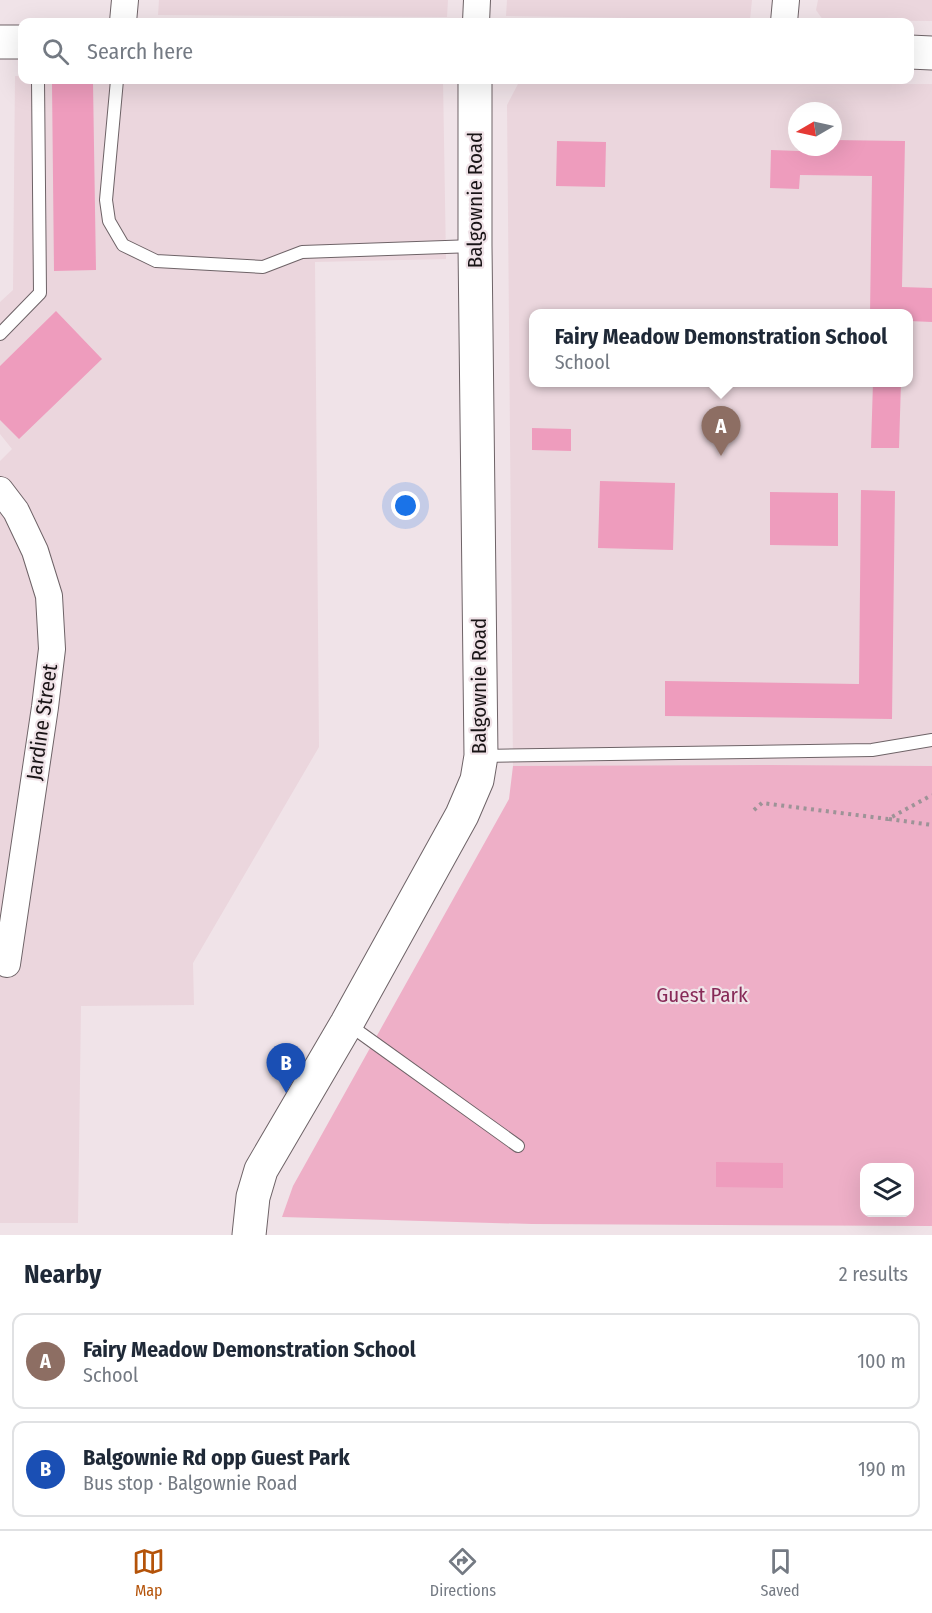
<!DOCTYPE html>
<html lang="en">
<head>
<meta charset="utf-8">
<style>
  body { margin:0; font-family:"Fira Sans Condensed",sans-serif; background:#f6f6f7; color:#1f2937 }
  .controls { position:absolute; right:18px; bottom:18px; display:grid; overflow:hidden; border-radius:12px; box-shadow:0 6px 24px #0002 }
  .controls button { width:54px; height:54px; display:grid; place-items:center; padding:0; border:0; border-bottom:2px solid #e0e1e3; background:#fff; color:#1f2937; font:30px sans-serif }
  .compass { position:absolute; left:788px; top:102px; width:54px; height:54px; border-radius:50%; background:#fff; box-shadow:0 6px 24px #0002; rotate:261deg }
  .you { position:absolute; left:406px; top:506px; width:21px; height:21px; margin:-15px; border:4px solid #fff; border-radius:50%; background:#1a73e8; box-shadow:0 0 0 9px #1a73e833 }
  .badge { display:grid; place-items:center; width:39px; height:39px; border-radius:50%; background:#b45309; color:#fff; font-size:20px; font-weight:700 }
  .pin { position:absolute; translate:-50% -50px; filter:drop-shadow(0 2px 3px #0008) }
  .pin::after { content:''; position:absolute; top:32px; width:21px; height:18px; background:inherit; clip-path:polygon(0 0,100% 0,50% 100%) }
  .popup { position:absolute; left:529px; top:309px; width:384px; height:78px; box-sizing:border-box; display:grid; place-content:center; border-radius:12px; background:#fff; filter:drop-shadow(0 2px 4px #0005); font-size:20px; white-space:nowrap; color:#747a83 }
  .popup b { font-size:22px; color:#1f2937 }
  .popup::after { content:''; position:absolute; left:50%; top:100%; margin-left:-12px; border:12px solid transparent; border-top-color:#fff }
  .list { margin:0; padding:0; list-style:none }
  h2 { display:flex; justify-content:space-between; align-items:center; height:78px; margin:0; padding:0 24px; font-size:26px }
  h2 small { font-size:20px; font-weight:400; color:#747a83 }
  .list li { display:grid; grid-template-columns:39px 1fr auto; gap:18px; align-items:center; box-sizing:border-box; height:96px; margin:0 12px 12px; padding:0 12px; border:2px solid #e0e1e3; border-radius:12px }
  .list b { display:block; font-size:22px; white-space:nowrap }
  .list p { margin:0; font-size:20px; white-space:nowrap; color:#747a83 }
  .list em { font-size:20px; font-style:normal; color:#747a83 }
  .icon { flex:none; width:33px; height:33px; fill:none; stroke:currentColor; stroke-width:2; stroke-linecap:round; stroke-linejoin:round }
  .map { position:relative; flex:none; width:932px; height:1235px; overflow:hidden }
  .search { position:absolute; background:#fff; box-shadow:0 6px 24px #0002; left:18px; right:18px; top:18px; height:66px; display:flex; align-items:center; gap:15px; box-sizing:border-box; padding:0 21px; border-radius:12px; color:#747a83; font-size:22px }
  .sheet { height:294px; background:#fff }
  nav { display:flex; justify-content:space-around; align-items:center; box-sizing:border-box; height:84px; border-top:2px solid #e0e1e3; background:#fff; font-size:16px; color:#747a83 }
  nav a { display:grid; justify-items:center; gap:3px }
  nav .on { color:#b45309 }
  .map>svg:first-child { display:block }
  .built { fill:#ebd6dd; fill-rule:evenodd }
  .green { fill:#eeafc7; fill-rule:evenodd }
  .building { fill:#ee9cbd }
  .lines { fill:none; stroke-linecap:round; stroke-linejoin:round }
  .lane-casing { stroke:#6e6367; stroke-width:14 }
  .street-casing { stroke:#6e6367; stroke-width:28 }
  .secondary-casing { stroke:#6e6367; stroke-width:35 }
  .path { stroke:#9d9397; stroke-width:4; stroke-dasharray:3 4.5; stroke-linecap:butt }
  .lane { stroke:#fff; stroke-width:12 }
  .street { stroke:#fff; stroke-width:26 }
  .secondary { stroke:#fff; stroke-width:33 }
  .labels { text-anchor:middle; stroke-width:4.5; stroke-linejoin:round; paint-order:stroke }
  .street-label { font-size:21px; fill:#191416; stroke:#f0e3e8 }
  .park-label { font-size:21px; fill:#872957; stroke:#f0e3e8 }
</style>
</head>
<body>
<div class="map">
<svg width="932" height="1235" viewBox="0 0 932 1235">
  <rect width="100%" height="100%" fill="#f0e3e8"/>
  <path class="built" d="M 159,0 L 448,0 L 447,17 L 158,15 Z
    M 507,0 L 752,0 L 750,20 L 506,16 Z
    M 818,0 L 932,0 L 932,21 L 823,20 L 816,10 Z
    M 15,76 L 22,76 L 22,80 L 443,80 L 446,259 L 315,262 L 319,747 L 193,963 L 194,1005 L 81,1006 L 78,1223 L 0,1223 L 0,461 L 12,449 L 0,434 L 0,302 L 13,290 Z
    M 518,84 L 932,84 L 932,766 L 513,766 L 507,105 ZM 797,111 L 833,111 L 833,147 L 797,147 ZM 534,314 L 909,314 L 909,382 L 534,382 Z"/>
  <path class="green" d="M 771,765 L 932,766 L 932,1226 L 532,1224 L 282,1217 L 293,1186 L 509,799 L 513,766 ZM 864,1168 L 910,1168 L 910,1212 L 864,1212 Z"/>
  <path class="building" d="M 93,83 L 96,270 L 54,271 L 52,84 Z
    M 833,140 L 905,141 L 902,287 L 932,288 L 932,322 L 909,321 L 909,314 L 870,314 L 872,176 L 800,175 L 799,189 L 770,188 L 771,150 L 799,151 L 799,147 L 833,147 Z
    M 557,141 L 606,142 L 605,187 L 556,186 Z
    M 56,311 L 102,359 L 19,439 L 0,420 L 0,366 Z
    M 873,382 L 901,382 L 899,448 L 871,448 Z
    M 532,428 L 571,429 L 571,451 L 532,450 Z
    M 600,481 L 675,483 L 673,550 L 598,548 Z
    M 861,490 L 895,491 L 892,719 L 665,716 L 665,681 L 859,684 Z
    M 770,492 L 838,493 L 838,546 L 770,545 Z
    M 716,1162 L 783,1163 L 783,1188 L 716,1187 Z"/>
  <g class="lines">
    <g class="lane-casing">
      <path id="lane" d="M 117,80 L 106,200 L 109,221 L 123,245 L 156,261 L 263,267 L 302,252 L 474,246
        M 0,334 L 40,293 L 38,80
        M 481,756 L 872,750 L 932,740
        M 348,1024 L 518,1146"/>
    </g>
    <g class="street-casing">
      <path id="street" d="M 123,22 L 125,0
        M 476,22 L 477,0
        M 784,22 L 786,0
        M 0,490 L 16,511 L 35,551 L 49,596 L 52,649 L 45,707 L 7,964"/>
    </g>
    <g class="secondary-casing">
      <path id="secondary" d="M 0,42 L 22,42
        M 910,52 L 932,53
        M 249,1235 L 253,1197 L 261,1170 L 347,1023 L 462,815 L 477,780 L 481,756 L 475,246 L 475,80"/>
    </g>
    <path class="path" d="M 754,810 L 762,803 L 888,819 L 932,795
      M 889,819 L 932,825"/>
    <use href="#lane" class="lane"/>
    <use href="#street" class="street"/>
    <use href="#secondary" class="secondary"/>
  </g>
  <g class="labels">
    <g class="street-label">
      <text transform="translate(475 200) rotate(-90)" y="7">Balgownie Road</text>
      <text transform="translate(479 686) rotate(-90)" y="7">Balgownie Road</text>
      <text transform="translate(42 722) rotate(-82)" y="7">Jardine Street</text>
    </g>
    <g class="park-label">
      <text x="702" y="1002">Guest Park</text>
    </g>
  </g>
</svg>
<div class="controls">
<button><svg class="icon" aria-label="layers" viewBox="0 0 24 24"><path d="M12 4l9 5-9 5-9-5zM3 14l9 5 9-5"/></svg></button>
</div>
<svg class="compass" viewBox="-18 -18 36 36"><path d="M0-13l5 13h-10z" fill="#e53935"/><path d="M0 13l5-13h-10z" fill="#747a83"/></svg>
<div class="you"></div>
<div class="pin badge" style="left:721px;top:456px;background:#8d6e63">A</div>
<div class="popup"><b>Fairy Meadow Demonstration School</b>School</div>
<div class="pin badge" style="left:286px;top:1093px;background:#1a4fb4">B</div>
<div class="search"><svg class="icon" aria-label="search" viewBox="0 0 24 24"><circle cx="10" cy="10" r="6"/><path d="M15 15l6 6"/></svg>Search here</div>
</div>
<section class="sheet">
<h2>Nearby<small>2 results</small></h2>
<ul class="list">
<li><span class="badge" style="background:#8d6e63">A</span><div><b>Fairy Meadow Demonstration School</b><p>School</p></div><em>100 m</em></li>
<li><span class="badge" style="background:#1a4fb4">B</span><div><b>Balgownie Rd opp Guest Park</b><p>Bus stop · Balgownie Road</p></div><em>190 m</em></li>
</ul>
</section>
<nav>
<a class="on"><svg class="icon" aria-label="map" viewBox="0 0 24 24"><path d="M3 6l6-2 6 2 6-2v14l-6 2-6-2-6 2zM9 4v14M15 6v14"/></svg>Map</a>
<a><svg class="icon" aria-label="directions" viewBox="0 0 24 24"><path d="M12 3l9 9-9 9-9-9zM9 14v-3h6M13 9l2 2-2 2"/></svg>Directions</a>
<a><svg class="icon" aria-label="saved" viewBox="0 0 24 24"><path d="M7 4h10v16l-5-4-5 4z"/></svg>Saved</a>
</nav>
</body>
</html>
